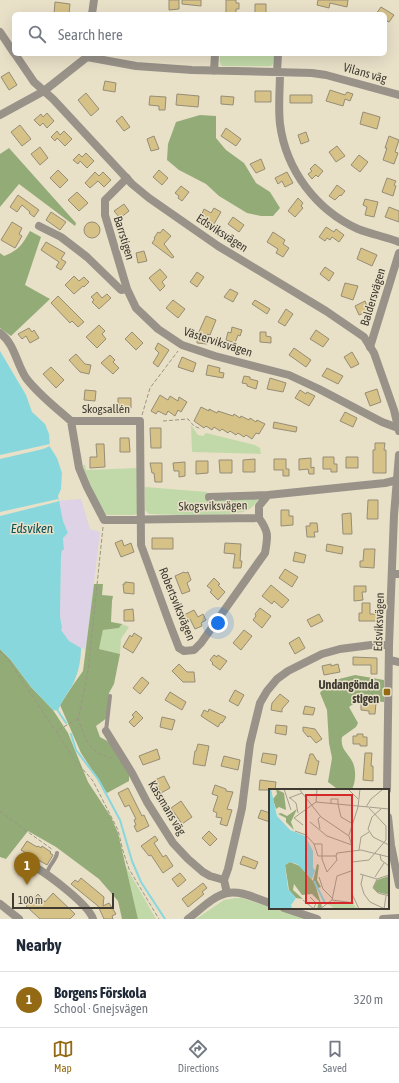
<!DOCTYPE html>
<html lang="en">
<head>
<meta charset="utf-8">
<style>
  body { margin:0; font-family:"Asap Condensed",sans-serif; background:#f6f6f7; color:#1f2937 }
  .scale { position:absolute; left:12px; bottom:10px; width:102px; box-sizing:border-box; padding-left:4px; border:2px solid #3f3b32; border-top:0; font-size:11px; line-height:14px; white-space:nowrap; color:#3f3b32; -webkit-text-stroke:3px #e9e0c8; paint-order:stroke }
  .you { position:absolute; left:218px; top:623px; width:14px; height:14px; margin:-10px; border:3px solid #fff; border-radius:50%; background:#1a73e8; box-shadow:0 0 0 6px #1a73e833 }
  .badge { display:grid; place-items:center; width:26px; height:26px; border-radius:50%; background:#936a13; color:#fff; font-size:13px; font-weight:700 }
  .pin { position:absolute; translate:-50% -33px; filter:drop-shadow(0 1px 2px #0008) }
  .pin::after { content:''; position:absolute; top:21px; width:14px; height:12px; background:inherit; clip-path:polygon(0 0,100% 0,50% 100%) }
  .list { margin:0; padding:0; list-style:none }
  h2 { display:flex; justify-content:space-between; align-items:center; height:52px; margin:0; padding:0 16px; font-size:17px }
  h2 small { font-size:13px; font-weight:400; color:#747a83 }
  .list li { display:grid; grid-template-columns:26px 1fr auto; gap:12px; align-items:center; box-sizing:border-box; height:56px; padding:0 16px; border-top:1px solid #e0e1e3 }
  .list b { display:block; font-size:15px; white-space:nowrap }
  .list p { margin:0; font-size:13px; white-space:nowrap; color:#747a83 }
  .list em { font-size:13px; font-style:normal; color:#747a83 }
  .icon { flex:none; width:22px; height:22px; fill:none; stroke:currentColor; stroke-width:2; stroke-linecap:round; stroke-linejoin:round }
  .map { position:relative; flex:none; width:399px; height:919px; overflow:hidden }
  .search { position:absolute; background:#fff; box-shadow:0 4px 16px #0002; left:12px; right:12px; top:12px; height:44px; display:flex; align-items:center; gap:10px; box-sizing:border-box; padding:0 14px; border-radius:6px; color:#747a83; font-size:15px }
  .sheet { height:108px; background:#fff }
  nav { display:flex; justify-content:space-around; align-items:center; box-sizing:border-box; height:56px; border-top:1px solid #e0e1e3; background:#fff; font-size:11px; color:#747a83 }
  nav a { display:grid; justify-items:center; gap:2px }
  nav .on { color:#936a13 }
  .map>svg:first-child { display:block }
  .commercial { fill:#ded2e6 }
  .green { fill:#c1d9a8 }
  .forest { fill:#93ac77 }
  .water { fill:#87d7dd }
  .pier { fill:#e9e0c8 }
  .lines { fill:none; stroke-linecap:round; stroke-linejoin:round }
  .stream { stroke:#87d7dd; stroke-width:2 }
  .building { fill:#d6c187; stroke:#958d76 }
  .path { stroke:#9b9584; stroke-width:1; stroke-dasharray:4 2; stroke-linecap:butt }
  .service { stroke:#989289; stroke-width:4 }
  .minor { stroke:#989289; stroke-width:8 }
  .tertiary { stroke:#989289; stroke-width:8 }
  .poi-dot { fill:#936a13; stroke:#e9e0c8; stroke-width:1.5 }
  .labels { text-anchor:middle; stroke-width:3; stroke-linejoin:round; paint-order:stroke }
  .street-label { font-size:12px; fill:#3f3b32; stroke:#e9e0c8 }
  .poi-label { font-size:12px; font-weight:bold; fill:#3f3b32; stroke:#e9e0c8; text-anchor:end }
  .water-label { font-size:13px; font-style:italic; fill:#085256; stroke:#e9e0c8 }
  .inset-river { fill:none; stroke:#87d7dd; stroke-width:2 }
  .inset-road { fill:none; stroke:#a59e8c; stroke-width:1 }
  .view { fill:#d62828; fill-opacity:0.15; stroke:#d62828; stroke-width:2 }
  .inset-edge { fill:none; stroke:#3f3b32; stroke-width:2 }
</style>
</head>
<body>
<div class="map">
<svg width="399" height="919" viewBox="0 0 399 919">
  <rect width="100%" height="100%" fill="#e9e0c8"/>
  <path class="commercial" d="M 81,499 L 90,529 L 100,532 L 86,649 L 81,648 L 69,641 L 61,630 L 62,628 L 60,616 L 61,556 L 62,550 L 64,550 L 63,538 L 68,533 L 63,521 L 58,501 Z"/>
  <path class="green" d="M 220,54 L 275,54 L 275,57 L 274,57 L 273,64 L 271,66 L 222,66 L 220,62 Z
    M 191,425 L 198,435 L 203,436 L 206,433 L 255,445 L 260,448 L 261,454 L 192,452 Z
    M 83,465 L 85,465 L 86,470 L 138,468 L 138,514 L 134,515 L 107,515 L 103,513 L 84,470 Z
    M 145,487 L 207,492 L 208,500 L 259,499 C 256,503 252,508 248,510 C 237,517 166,515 149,514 L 145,510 Z
    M 122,624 L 129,627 L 121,639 L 120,654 L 99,649 L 103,630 L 119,628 Z
    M 125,865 L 156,919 L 138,919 Z
    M 236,898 L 242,898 L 307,919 L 196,919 L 224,900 Z"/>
  <path class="forest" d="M 200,115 L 216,116 L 216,138 L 226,150 L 244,163 L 256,183 L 270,192 L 280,208 L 273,216 L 261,216 L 247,213 L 219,196 L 206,184 L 179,170 L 167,160 L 168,144 L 176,122 Z
    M 9,148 L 76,223 L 75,226 L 19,184 L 0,207 L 0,154 Z
    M 30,231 L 41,237 L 25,285 L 50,299 L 11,336 L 0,328 L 0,253 L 4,256 C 19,250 22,245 30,231 Z
    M 94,584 L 103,584 L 102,595 L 113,596 L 112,601 L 111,622 L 122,624 L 119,628 L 103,630 L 99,649 L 120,654 L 114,684 L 109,693 L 107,718 L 96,726 L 100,737 L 111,743 L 129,774 L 129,781 L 107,793 L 81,753 L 60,705 L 73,685 L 83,671 Z
    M 0,649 L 10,659 L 31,687 L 53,710 L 68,733 L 88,782 L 111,817 L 118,833 L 138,919 L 122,919 L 118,901 L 99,879 L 56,847 L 28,831 L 6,859 L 0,857 Z
    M 355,675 L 384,680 L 384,702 L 359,700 L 349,707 L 358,723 L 356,727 L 342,737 C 340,750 348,752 353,763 C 356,770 356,782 352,789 L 336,788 L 328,782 L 332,758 L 329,743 L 327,710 L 320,693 C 327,681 342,678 355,675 Z"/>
  <path class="water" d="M 0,351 L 26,395 L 32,412 L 45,424 L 49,434 L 50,447 L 57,458 L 62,473 L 61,489 L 58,496 L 63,521 L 68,533 L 63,538 L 64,550 L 62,550 L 61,556 L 60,616 L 62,628 L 61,630 L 69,641 L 81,648 C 81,661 78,674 72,686 C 67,694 61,702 58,711 L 53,710 L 31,687 L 10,659 L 0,649 Z"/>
  <path class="pier" d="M 50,444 L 50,446 L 43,449 L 0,459 L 0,455 Z
    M 58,499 L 59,501 L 52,503 L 0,516 L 0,512 Z"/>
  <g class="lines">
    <path class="stream" d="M 58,711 L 66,723
      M 71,734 L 76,750 L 98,779 L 120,820 L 132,861 L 141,882 L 165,919"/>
  </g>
  <path class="building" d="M 169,0 L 179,0 L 179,9 L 169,10 Z
    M 182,0 L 201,0 L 201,6 L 182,4 Z
    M 226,0 L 236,0 L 236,3 L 239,3 L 239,9 L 236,9 L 236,13 L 226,13 Z
    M 318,0 L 348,0 L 347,7 L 330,3 L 329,8 L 317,5 Z
    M 55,2 L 70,4 L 69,14 L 54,14 Z
    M 255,4 L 266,4 L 266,14 L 255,14 Z
    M 381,7 L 394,15 L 389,22 L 385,20 L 385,14 L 376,14 Z
    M 9,72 L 17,85 L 9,90 L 1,77 Z
    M 105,81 L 116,83 L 115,92 L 103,90 Z
    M 330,90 L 345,95 L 347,92 L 353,94 L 350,101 L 345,99 L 343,106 L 326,101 Z
    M 255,91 L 271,91 L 271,102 L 255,102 Z
    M 86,93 L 99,109 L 91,116 L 78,100 Z
    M 177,94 L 199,96 L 198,107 L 176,105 Z
    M 290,95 L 312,95 L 312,103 L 290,103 Z
    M 150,96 L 166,97 L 165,110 L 159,110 L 159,106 L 149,105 Z
    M 221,96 L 234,97 L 233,105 L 221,104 Z
    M 363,112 L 380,117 L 377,129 L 360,124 Z
    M 47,113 L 54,121 L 47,128 L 43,123 L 40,126 L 34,120 L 41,114 L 43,117 Z
    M 122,116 L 130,127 L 124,131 L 116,121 Z
    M 20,125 L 31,139 L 22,146 L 11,132 Z
    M 226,128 L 241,139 L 236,146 L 221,136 Z
    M 57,131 L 60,135 L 64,131 L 72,139 L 65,146 L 57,138 L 55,141 L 51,137 Z
    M 306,132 L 309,141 L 301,144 L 298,135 Z
    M 154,136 L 159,149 L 151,151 L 147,139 Z
    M 389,136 L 399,140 L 395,152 L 398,153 L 394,164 L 383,160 L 387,148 L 385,148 Z
    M 337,146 L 345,156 L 336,162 L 329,152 Z
    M 40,147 L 48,158 L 40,165 L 31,154 Z
    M 86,153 L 94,161 L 87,168 L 80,161 L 78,164 L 73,160 L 79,154 L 82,157 Z
    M 359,155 L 368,162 L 360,172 L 351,165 Z
    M 261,159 L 265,169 L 256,173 L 250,164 Z
    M 315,164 L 323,171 L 318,177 L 316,175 L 312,179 L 308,174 L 312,171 L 310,169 Z
    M 58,170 L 68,180 L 60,188 L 50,178 Z
    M 159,170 L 168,178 L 162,185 L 153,177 Z
    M 95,172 L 99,176 L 103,172 L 111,180 L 104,187 L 98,181 L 90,188 L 85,183 Z
    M 287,172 L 293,183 L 285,187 L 282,181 L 278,184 L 275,178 Z
    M 387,178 L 396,181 L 394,185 L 396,186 L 393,196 L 382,192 Z
    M 337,185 L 345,191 L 341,196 L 340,195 L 335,200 L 329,196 Z
    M 181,186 L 189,192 L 182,201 L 178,198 L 179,196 L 175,193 Z
    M 77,192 L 88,203 L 79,211 L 68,200 Z
    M 18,195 L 39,210 L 34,217 L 29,213 L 30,212 L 22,205 L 17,212 L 10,207 Z
    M 298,198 L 303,203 L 301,206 L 303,208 L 295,217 L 288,211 Z
    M 365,199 L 378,202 L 374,217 L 365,215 L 367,207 L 363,205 Z
    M 124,204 L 129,211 L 120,218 L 114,211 Z
    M 389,207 L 399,211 L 399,222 L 385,217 Z
    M 214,208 L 221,212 L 214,224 L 201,216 L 204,209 L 211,213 Z
    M 51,212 L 66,222 L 60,230 L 46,220 Z
    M 233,217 L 244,225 L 239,232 L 228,224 Z
    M84 230a8 8 0 1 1 16 0a8 8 0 1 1-16 0Z
    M 12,222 L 22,228 L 19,234 L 22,236 L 15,248 L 1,240 Z
    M 326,227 L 334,232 L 336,229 L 344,235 L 339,242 L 332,237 L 330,240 L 327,238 L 325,241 L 319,237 Z
    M 163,229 L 171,236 L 164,244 L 174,257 L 172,258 L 152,243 L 155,239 L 154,238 L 158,232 L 160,233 Z
    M 273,232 L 285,240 L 283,244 L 289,248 L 283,257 L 276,253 L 278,249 L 267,242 Z
    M 46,242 L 65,253 L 61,259 L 66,262 L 61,270 L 56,267 L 59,262 L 41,250 Z
    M 361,248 L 377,255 L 372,266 L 357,259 Z
    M 144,251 L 147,261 L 138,263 L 136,253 Z
    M 325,267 L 334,273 L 329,281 L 320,274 Z
    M 160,269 L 167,277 L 162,282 L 165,286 L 160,291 L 149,278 Z
    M 197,272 L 204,277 L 197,287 L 190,282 Z
    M 74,276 L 79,281 L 84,277 L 89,282 L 84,287 L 83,286 L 74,294 L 65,285 Z
    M 345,283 L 358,286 L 353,300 L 341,296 Z
    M 230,289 L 238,293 L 233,302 L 224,297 Z
    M 97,292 L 102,298 L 107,294 L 111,298 L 99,309 L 92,302 L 94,300 L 91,297 Z
    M 58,296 L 84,322 L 78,327 L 72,321 L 70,323 L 51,303 Z
    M 173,300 L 185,309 L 178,318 L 166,308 Z
    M 255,300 L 270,309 L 267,314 L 252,304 Z
    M 365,301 L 369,311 L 359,315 L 355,306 Z
    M 286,309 L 293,314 L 285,326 L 278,322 Z
    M 206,316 L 216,320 L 210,335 L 207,334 L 207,344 L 197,343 L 198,334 Z
    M 99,325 L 105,331 L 102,334 L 106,339 L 97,348 L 86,337 Z
    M 232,327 L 242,330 L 240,336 L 238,335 L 235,343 L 226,340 L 228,332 L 231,333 Z
    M 29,328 L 32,332 L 34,330 L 39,338 L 30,343 L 26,336 L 22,339 L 18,334 Z
    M 316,330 L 329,339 L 323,347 L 310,339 Z
    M 132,332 L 143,343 L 136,350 L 125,339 Z
    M 260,332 L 266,332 L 266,336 L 271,337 L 271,343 L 260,342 Z
    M 158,343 L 169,350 L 158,367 L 153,363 L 159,353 L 155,349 Z
    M 294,348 L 311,360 L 306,367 L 289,355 Z
    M 352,352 L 359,364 L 351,368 L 344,357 Z
    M 76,354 L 85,364 L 91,365 L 89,374 L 80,372 L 69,360 Z
    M 110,355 L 115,360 L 113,362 L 119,368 L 113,374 L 101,363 Z
    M 182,357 L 196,363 L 193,372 L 178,367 Z
    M 208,365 L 220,368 L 219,372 L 224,373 L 223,378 L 206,375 Z
    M 51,367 L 64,380 L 56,388 L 43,374 Z
    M 327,368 L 343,376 L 338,384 L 322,376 Z
    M 244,376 L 250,377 L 250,379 L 258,381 L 256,389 L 247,386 L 247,384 L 242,383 Z
    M 270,378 L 286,383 L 283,392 L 267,389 Z
    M 377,389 L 381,402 L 370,406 L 365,393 Z
    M 85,390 L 96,391 L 95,401 L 84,400 Z
    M 300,390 L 306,394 L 307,392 L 315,396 L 309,406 L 295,398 Z
    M 160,395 L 168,400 L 170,396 L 178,401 L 179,397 L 187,402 L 181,412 L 178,410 L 175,416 L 168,411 L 166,415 L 158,411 L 156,414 L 151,411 Z
    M 118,398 L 131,398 L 131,408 L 118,408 Z
    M 201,407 L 209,411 L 209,409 L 217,413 L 218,411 L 233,416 L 234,414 L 240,418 L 241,416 L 249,420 L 250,418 L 256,422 L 257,420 L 265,424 L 259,434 L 256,433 L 252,439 L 246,435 L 244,437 L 238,433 L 236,435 L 230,431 L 228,433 L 222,429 L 220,431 L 214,427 L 212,430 L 206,426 L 204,428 L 194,421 Z
    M 345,412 L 357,418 L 353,427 L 340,421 Z
    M 274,422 L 297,427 L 296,432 L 273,428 Z
    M 150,428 L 161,428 L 161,448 L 151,448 Z
    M 120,438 L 129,438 L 130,452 L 120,452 Z
    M 375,443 L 385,443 L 384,450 L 386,450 L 386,473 L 373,473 L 373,450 L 375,450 Z
    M 96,444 L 104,444 L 105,467 L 90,468 L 90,457 L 97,457 Z
    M 323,457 L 334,457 L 334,464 L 337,464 L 337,472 L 331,472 L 331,469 L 323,469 Z
    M 346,457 L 358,457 L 358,468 L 346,468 Z
    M 311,458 L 311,468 L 314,467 L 314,474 L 309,474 L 308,469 L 299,470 L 299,459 Z
    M 255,459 L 255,472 L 243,472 L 243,460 Z
    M 274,459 L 286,459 L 286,469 L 289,469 L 289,476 L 283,476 L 283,470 L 274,470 Z
    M 219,460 L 232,460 L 232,473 L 220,473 Z
    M 196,461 L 208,461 L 208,473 L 196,474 Z
    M 185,462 L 185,476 L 179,477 L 179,471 L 174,471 L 173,463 Z
    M 150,463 L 162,463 L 162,482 L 155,482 L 154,473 L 152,473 Z
    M 368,500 L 378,500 L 378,519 L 367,519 Z
    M 281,510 L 289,510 L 289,516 L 293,516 L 293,525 L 281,526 Z
    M 351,513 L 352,534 L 343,534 L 342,514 Z
    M 310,523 L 317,523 L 318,532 L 314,532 L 315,537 L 307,537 L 306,526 L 310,526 Z
    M 152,538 L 173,538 L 173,549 L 152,549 Z
    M 122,540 L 124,546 L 131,543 L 134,552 L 121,557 L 115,543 Z
    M 225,543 L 241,544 L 240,561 L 242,561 L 241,568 L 233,568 L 235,554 L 224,553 Z
    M 327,544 L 343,547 L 342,554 L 326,551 Z
    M 364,549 L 375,549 L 374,568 L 360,567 L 360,561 L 363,561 Z
    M 295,552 L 306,555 L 304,563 L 293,561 Z
    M 285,569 L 298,577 L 292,587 L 279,578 Z
    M 184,572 L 185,573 L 188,572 L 191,580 L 187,583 L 190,591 L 182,594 L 175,576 Z
    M 214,578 L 220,584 L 218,585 L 225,592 L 218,600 L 210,592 L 212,590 L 207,586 Z
    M 125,582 L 134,583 L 134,594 L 124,593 L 123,584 L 125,584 Z
    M 271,585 L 289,600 L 282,608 L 274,601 L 272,604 L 262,596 Z
    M 354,586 L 366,586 L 366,592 L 362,592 L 363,600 L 354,601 Z
    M 362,603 L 370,603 L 370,614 L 378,614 L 377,621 L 359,621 L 359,613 L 362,613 Z
    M 260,608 L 271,616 L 262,628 L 253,620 L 256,616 L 255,614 Z
    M 133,609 L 134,621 L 124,621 L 124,610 Z
    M 194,610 L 198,617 L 203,614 L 206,620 L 201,623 L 202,626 L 195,629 L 190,619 L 185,621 L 182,616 Z
    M 319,614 L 323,621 L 311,627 L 307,620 Z
    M 244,630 L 252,636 L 241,650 L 233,643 Z
    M 134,633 L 142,638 L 133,653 L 123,647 L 130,635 L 132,637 Z
    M 299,637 L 305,648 L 295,654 L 289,643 Z
    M 214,655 L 217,657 L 218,655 L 227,661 L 220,670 L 212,664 L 213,663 L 210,660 Z
    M 353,657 L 377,658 L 377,674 L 371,674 L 371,665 L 353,665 Z
    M 179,664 L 187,672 L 194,672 L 195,682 L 183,682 L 172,671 Z
    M 331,664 L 331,666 L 338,664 L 340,672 L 324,675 L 322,666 Z
    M 142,677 L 149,683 L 140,694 L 133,688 Z
    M 235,690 L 244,695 L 238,706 L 229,701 Z
    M 170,692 L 186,702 L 182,710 L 165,700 Z
    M 280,694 L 289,701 L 282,709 L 282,712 L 271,710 L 272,703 Z
    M 361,702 L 376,703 L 375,714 L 369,714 L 369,711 L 361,710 Z
    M 305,706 L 315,708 L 313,715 L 303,714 Z
    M 209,709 L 226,717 L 222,723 L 221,722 L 218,727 L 201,716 L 204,710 L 208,712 Z
    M 136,711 L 143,718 L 134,727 L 129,722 L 134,717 L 132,715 Z
    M 162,717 L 175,720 L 172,730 L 160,727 Z
    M 276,725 L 287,726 L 286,735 L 275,733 Z
    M 303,727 L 315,729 L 322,739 L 316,743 L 310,736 L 308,737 L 303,731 Z
    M 357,734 L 363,734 L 363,737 L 367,737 L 367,746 L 360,746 L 360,744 L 353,744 L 353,736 L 357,736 Z
    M 198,744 L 209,746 L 205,766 L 193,764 L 195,751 L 196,751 Z
    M 157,749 L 160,759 L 143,765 L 139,756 Z
    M 263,753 L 277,755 L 275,765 L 261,762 Z
    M 365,753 L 372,753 L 371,766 L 373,766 L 373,781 L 363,780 Z
    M 310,754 L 313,754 L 317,761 L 319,761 L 316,775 L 305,773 Z
    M 224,756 L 240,760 L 238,770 L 221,766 Z
    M 164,776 L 170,788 L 161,793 L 155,780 Z
    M 260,780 L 276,782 L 275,790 L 259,790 Z
    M 215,785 L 226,789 L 226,791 L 233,792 L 227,809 L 232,810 L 227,826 L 220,824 L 222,818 L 216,817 L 217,813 L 213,811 L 218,796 L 212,794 Z
    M 128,788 L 142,816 L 144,815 L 149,826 L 137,832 L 134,826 L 136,825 L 134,820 L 136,819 L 129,805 L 125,807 L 118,793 Z
    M 181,801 L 192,817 L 182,824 L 171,808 Z
    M 261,810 L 270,813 L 270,822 L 258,818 Z
    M 209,831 L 217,839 L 210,846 L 202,838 Z
    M 155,836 L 158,840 L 154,843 L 163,857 L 166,855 L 173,866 L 163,873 L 151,855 L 149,856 L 141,846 Z
    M 27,841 L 37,847 L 38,846 L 41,848 L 42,846 L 51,852 L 50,853 L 53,855 L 47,865 L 21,850 Z
    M 243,856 L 258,862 L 255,869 L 240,864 Z
    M 180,873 L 186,880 L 178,887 L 172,879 Z
    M 81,878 L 104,897 L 103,906 L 109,903 L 116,914 L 112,916 L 113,919 L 104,919 L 98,906 L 71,884 L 75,880 L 78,882 Z
    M 203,883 L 207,888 L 202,892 L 204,894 L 188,907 L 182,899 Z
    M 53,893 L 75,914 L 70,919 L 40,919 L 26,906 L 38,894 L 45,902 Z"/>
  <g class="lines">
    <path class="path" d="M 142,415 L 150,388 L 178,351
      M 163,421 L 188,419 L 194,426 L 201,429
      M 103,527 L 88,672 L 78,719 L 86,740 L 96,752 L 109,758 L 113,757
      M 0,651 L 7,658 L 55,730
      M 78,719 L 56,731 L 74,759 L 93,781 L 118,830 L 123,851 L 129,869 L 159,919
      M 0,811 L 21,827 L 53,850"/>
    <path class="service" d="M 106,731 L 110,696
      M 47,874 C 48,865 56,861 57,853"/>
    <path class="minor" d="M 92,14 L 94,0
      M 87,57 L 136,66 L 192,70 L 312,73 L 326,75 L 399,95
      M 214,71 L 215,54
      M 277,72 L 278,54
      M 280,72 C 280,89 278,107 280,124 C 286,170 316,210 358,229 C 371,234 386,237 399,242
      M 0,115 L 44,91 L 87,57
      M 127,178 L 105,200 L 105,215 L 127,289 L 136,308 L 158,329 L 182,345 L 215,356 L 289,375 L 319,389 L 382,422 L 398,428
      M 39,226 L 61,237 L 87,257 L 121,290 L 127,289
      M 0,333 C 15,344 16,363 26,378 C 39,395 55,407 71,421 L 79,468 L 87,487 L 104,520 L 259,518
      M 370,347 L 399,253
      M 71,421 L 140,421 L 141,545 L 169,622 L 179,648 L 184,651 L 194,650 L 201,643 L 265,553 C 268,536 269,532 259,518
      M 209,497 L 268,495
      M 259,518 L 259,506 L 268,495 L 385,483 L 397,480
      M 392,574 L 399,574
      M 390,660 L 399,662
      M 106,731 L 132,773 L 147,802 L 173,843 L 188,859 L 203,872 L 210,876 L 224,880
      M 35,867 C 49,875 89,905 93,919
      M 227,893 L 224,880 L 228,869 L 242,808 L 250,744 L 260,703 L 267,691 L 277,679 L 288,671 L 322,654 L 340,649 L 371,645 L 389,645
      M 0,904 L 19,919"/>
    <path class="tertiary" d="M 0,32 L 14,53
      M 15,54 L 34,82 L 53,99 L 132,184 L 149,198 L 218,246 L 326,311 L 364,337 L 374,353 L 394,410 L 399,431
      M 387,790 L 389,645 L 394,515 L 399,455
      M 388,817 L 391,845 L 399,885
      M 284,908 L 317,919
      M 188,919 C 200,910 213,896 227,893 C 241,890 257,899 270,903
      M 383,919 L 399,918"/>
  </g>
  <rect class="poi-dot" x="383" y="688" width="8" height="8" rx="2"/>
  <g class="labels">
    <g class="street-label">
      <text transform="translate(365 73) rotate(16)" y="4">Vilans väg</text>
      <text transform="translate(222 233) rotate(33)" y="4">Edsviksvägen</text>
      <text transform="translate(124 238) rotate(73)" y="4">Barrstigen</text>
      <text transform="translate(373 297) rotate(-73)" y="4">Baldersvägen</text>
      <text transform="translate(218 342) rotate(18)" y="4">Västerviksvägen</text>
      <text x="106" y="413">Skogsallén</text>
      <text transform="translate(213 506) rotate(-1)" y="4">Skogsviksvägen</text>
      <text transform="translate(177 604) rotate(68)" y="4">Robertsviksvägen</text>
      <text transform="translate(379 622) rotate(-88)" y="4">Edsviksvägen</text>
      <text transform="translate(167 808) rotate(59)" y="4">Kassmans väg</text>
    </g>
    <g class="poi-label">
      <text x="379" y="689">Undangömda<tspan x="379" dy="14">stigen</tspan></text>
    </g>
    <g class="water-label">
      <text x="32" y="533">Edsviken</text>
    </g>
  </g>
  <g transform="translate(269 789)">
    <rect width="120" height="120" fill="#e9e0c8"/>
    <path d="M 65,112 L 84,115 L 89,120 L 63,120 L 64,118 L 58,115 Z" fill="#c1d9a8"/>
    <path d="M 7,0 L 15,4 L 17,21 L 10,18 L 7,20 L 4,10 L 8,5 ZM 28,20 L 22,33 L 25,41 L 17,33 L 17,29 L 9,25 L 12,24 L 18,27 ZM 21,73 L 31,77 L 44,92 L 48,75 L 50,76 L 48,91 L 52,98 L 49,99 L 46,95 L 53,118 L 50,120 L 48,120 L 50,112 L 43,105 L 33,106 L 25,95 L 24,101 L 34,110 L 27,109 L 20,101 L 16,76 ZM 120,87 L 120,106 L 108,103 L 104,98 L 108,91 Z" fill="#93ac77"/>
    <path d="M 0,0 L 2,0 L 8,27 L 21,41 L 36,47 L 44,62 L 44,78 L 46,82 L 43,90 L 28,75 L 21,73 L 16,76 L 19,100 L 27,109 L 22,116 L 23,120 L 0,120 Z" fill="#87d7dd"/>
    <path class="inset-river" d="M 45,92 L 56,114"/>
    <path class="inset-road" d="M 15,0 L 22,21M 30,0 L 52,28 L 80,47 L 83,57 L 83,105 L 90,120M 79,0 L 89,10M 20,9 L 33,4M 21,9 L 27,14 L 29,24M 47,13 L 120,20M 47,13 L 48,0M 62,14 L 62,10 L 69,10 L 69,15M 69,15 L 72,28 L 84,35M 97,18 L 102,10 L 113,1M 112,20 L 103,28 L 99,40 L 104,48 L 120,56M 41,33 L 58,47 L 83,56M 34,36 L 25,29 L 47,13M 51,40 L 49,30 L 52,27M 26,42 L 37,46 L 45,55 L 49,67 L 67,67 L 68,64 L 92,61 L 120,68M 80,46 L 89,18 L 91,0M 45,55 L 53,55 L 53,70 L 58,83 L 68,71 L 67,67M 90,61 L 92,48 L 100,43M 111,65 L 112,71 L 120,77M 83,73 L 100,71 L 117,51 L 117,37 L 100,19M 91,85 L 108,90M 94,86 L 92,95 L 95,105 L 101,113 L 116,120M 120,86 L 108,90 L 104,99 L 109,104 L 120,107M 50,88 L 54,100 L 63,109M 106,88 L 115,74M 41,108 L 47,114 L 45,119M 34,111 L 45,120M 63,111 L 68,87 L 82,82M 51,120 L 63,111 L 85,114M 115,120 L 117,107"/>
    <path class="view" d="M 37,6 L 83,6 L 83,114 L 37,114 Z"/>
    <rect width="120" height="120" class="inset-edge"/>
  </g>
</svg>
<div class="scale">100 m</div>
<div class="you"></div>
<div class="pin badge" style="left:27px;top:885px">1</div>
<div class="search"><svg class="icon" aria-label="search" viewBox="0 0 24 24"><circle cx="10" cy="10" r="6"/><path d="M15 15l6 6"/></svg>Search here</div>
</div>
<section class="sheet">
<h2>Nearby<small></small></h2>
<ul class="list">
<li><span class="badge">1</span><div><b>Borgens Förskola</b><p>School · Gnejsvägen</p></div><em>320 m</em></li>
</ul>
</section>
<nav>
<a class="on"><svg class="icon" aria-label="map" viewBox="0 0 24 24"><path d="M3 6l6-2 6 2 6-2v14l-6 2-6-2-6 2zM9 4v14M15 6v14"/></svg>Map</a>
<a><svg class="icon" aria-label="directions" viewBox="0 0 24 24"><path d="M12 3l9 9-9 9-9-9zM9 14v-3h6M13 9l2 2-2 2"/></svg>Directions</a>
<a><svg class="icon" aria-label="saved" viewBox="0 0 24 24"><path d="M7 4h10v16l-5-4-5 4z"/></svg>Saved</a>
</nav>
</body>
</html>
